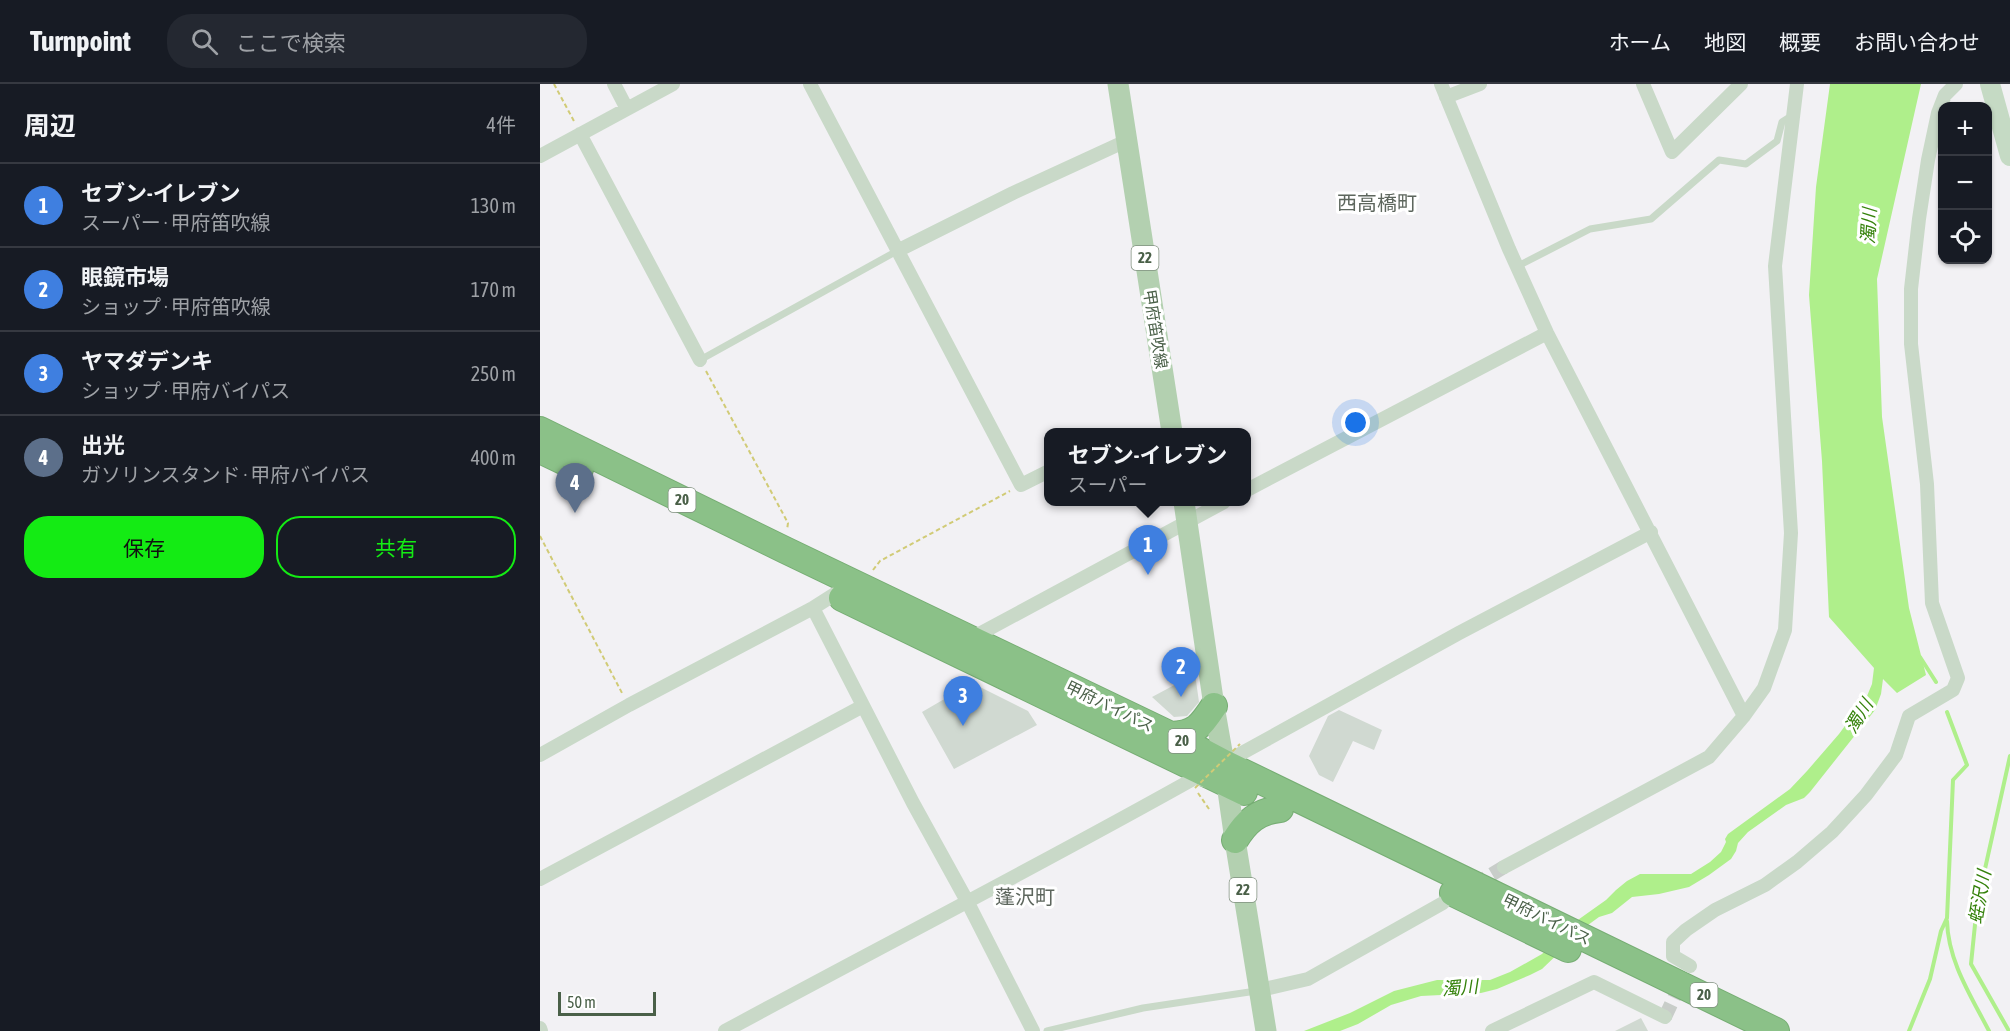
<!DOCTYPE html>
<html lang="ja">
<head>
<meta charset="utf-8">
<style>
  body { margin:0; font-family:"Asap Condensed","Noto Sans JP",sans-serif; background:#242831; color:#f1f3f6 }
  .controls { position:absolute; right:18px; top:18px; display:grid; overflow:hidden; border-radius:12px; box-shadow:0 2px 4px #0004 }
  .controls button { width:54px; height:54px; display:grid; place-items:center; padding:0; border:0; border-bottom:2px solid #363941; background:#171b24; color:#f1f3f6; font:30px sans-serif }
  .scale { position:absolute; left:18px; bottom:15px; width:98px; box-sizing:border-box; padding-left:6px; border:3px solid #4a6048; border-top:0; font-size:16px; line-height:21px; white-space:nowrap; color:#4a6048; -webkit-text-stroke:4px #fff; paint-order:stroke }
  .you { position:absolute; left:816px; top:339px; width:21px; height:21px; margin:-15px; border:4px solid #fff; border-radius:50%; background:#1a73e8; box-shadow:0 0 0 9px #1a73e833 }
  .badge { display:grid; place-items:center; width:39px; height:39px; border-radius:50%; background:#14eb14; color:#fff; font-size:20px; font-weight:700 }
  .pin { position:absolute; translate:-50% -50px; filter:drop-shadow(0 2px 3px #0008) }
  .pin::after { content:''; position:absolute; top:32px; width:21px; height:18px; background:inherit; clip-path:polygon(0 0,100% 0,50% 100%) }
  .popup { position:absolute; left:504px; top:344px; width:207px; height:78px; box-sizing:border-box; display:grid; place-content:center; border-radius:12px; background:#171b24; filter:drop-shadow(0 2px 4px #0005); font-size:20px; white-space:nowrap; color:#9ea1a6 }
  .popup b { font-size:22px; color:#f1f3f6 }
  .popup::after { content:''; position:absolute; left:50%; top:100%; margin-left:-12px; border:12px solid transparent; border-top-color:#171b24 }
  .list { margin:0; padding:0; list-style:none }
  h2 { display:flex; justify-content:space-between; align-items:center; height:78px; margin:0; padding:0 24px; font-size:26px }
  h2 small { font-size:20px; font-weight:400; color:#9ea1a6 }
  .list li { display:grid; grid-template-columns:39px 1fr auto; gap:18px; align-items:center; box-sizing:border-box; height:84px; padding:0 24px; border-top:2px solid #363941 }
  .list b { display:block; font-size:22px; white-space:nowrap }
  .list p { margin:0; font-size:20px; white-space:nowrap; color:#9ea1a6 }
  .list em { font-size:20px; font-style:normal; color:#9ea1a6 }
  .actions { display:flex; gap:12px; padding:18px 24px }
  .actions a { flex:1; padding:14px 0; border:2px solid #14eb14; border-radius:24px; text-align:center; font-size:21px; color:#14eb14 }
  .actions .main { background:#14eb14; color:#111 }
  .icon { flex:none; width:33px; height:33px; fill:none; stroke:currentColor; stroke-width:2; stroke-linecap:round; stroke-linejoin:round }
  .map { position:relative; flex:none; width:1470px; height:947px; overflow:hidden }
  header { display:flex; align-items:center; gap:36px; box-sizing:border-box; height:84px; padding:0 30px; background:#171b24; border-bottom:2px solid #363941 }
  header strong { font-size:28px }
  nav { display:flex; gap:33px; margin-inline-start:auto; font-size:21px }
  .search { width:420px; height:54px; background:#242831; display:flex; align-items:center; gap:15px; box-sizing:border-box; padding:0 21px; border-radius:24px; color:#9ea1a6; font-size:22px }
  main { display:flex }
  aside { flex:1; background:#171b24 }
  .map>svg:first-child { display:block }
  .water { fill:#afef8b }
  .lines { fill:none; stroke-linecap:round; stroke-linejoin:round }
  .stream { stroke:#afef8b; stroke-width:4 }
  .building { fill:#d0d9d1 }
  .street-tunnel { stroke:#c8cdc9; stroke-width:14; stroke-dasharray:14 7; stroke-linecap:butt }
  .highway-casing { stroke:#76ad73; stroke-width:28 }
  .path { stroke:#d1cb76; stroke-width:2; stroke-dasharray:4.5 3; stroke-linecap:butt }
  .lane { stroke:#c9d9c8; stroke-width:7 }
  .street { stroke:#c9d9c8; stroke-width:14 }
  .secondary { stroke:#c5dac4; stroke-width:20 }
  .primary { stroke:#b3d0b0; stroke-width:21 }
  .highway { stroke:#8bc188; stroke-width:26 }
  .path-bridge { stroke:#d1cb76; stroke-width:2; stroke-dasharray:4.5 3; stroke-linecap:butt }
  .labels { text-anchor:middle; stroke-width:6; stroke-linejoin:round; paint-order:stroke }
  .shield { fill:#fff; stroke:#80907f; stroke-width:1.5 }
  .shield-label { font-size:15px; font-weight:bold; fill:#4a6048 }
  .street-label { font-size:16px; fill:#4a6048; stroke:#fff }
  .water-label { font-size:18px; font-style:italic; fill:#35820b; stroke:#fff }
  .quarter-label { font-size:20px; fill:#5d665d; stroke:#fff }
</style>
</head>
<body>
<header>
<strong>Turnpoint</strong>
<div class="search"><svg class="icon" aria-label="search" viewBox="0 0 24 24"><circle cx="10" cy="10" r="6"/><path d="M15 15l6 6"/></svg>ここで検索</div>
<nav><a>ホーム</a><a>地図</a><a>概要</a><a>お問い合わせ</a></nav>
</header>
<main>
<aside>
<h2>周辺<small>4件</small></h2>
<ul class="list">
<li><span class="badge" style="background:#3f7fe0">1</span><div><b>セブン-イレブン</b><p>スーパー · 甲府笛吹線</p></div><em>130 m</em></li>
<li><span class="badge" style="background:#3f7fe0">2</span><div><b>眼鏡市場</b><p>ショップ · 甲府笛吹線</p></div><em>170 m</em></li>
<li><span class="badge" style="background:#3f7fe0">3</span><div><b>ヤマダデンキ</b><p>ショップ · 甲府バイパス</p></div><em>250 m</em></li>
<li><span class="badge" style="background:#5c6f8a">4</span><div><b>出光</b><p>ガソリンスタンド · 甲府バイパス</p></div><em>400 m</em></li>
</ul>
<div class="actions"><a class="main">保存</a><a>共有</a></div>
</aside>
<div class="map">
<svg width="1470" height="947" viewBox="0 0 1470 947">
  <rect width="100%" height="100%" fill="#f2f1f4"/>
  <path class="water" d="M 1290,0 L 1381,0 L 1337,195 L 1342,333 L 1369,524 L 1386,591 L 1357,609 L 1343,595 L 1341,610 L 1335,626 L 1270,708 L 1264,714 L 1246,721 L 1208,748 L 1198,759 L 1196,767 L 1191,775 L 1169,791 L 1149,803 L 1119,810 L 1092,813 L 1072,829 L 1059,833 L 1048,841 L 1002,885 L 990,891 L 957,905 L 941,909 L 881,912 L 851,921 L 818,940 L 800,947 L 764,947 L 810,929 L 854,907 L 897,896 L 950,896 L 970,888 L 1002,870 L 1035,838 L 1066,816 L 1076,806 L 1087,797 L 1100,790 L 1151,790 L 1170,778 L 1181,768 L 1186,758 L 1185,755 L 1188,750 L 1250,705 L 1267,687 L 1299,650 L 1327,612 L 1332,600 L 1334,584 L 1289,533 L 1282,377 L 1269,211 L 1276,103 Z"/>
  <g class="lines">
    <path class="stream" d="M 1380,573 L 1396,598
      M 1407,837 C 1408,877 1431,912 1449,947
      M 1369,947 L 1390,895 L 1401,847 L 1407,834 L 1413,696 L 1427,681 L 1407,628
      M 1469,947 L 1431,880 L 1437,821 L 1470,672"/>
  </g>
  <path class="building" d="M 655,590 L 659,618 L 647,632 L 634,633 L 612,613 Z
    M 432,599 L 488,627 L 497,641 L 414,685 L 382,628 Z
    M 799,626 L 842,646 L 834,666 L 813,657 L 793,698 L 779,691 L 769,672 L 788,632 Z
    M 1101,934 L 1108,947 L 1075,947 Z"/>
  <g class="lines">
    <path class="street-tunnel" d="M 934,801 L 964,783
      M 1125,933 L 1142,897"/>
    <g class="highway-casing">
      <path id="highway" d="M 0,346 L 245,466 L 631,651 L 684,679 L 1236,947
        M 0,366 L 40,385
        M 302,514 L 704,708
        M 631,651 C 655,650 661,642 674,622
        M 695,756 C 706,738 718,727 740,725
        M 913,809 L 1028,865"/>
    </g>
    <path class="path" d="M 14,0 L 35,39
      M 166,287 L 248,439 L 247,446
      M 0,452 L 82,609
      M 333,486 L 340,477 L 470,407
      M 658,709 L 669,725"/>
    <path class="lane" d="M 976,183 L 1050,145 L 1111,135 L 1179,76 L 1206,80 L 1237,57 L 1242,38 L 1253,31
      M 160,276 L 357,167
      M 507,947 L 603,924 L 716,907"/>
    <path class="street" d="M 74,0 L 87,25
      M 270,0 L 481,401 L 509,387
      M 901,0 L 969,165 L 1007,249 L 1204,632
      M 1103,0 L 1132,68 L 1201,0
      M 906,13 L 940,0
      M 40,50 L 160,276
      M 0,72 L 133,0
      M 357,167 L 473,109 L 586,57
      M 707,406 L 1007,249
      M 273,524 L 373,719 L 427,817 L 493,947
      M 430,555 L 684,418
      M 0,671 L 89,621 L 273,524 L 295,510
      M 684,679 L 919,549 L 1111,448
      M 964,783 L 1169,673 L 1204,632 L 1224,604 L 1245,546 L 1251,449 L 1235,182 L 1257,0
      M 0,795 L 323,622
      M 1150,882 L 1133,872 L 1133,858 L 1146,846 L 1175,826 L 1225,801 L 1257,778 L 1292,748 L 1326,711 L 1356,671 L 1369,632 L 1413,606 L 1418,594 L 1392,519 L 1387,400 L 1371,260 L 1371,205 L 1379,135 L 1388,76 L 1398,29 L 1405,11 L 1416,0
      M 720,906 L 768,895 L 903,819
      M 0,944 L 1,947
      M 185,947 C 342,862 500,781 655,694 L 668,697
      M 952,947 L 1054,898 L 1125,933"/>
    <path class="secondary" d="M 1450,0 L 1470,72"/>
    <path class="primary" d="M 578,0 L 632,348
      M 644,418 L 674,622 L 684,679 L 695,756 L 726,947"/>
    <use href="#highway" class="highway"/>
    <path class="path-bridge" d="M 655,704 L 700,660"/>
  </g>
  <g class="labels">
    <g class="shield">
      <rect x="591.5" y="162" width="27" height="24" rx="4.5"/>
      <rect x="128.5" y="404" width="27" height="24" rx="4.5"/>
      <rect x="628.5" y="645" width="27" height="24" rx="4.5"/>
      <rect x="689.5" y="794" width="27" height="24" rx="4.5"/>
      <rect x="1150.5" y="899" width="27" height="24" rx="4.5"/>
    </g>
    <g class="shield-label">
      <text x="605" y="179">22</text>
      <text x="142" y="421">20</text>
      <text x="642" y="662">20</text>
      <text x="703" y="811">22</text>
      <text x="1164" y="916">20</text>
    </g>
    <g class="street-label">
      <text transform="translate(616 245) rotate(81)" y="6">甲府笛吹線</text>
      <text transform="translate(570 622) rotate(26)" y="6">甲府バイパス</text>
      <text transform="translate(1007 835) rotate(26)" y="6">甲府バイパス</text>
    </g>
    <g class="water-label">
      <text transform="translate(1329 142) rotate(-87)" y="6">濁川</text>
      <text transform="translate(1319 632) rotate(-58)" y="6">濁川</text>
      <text transform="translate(1440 813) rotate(-80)" y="6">蛭沢川</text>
      <text transform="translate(920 904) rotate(-5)" y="6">濁川</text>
    </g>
    <g class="quarter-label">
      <text x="837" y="126">西高橋町</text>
      <text x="485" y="820">蓬沢町</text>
    </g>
  </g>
</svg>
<div class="controls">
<button>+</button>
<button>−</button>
<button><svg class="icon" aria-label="locate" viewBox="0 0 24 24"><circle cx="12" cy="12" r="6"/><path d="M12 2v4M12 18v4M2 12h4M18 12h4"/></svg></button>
</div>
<div class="scale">50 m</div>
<div class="you"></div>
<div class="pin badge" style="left:608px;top:491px;background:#3f7fe0">1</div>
<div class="popup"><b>セブン-イレブン</b>スーパー</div>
<div class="pin badge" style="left:641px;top:613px;background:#3f7fe0">2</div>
<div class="pin badge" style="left:423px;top:642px;background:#3f7fe0">3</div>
<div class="pin badge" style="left:35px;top:429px;background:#5c6f8a">4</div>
</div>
</main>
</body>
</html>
